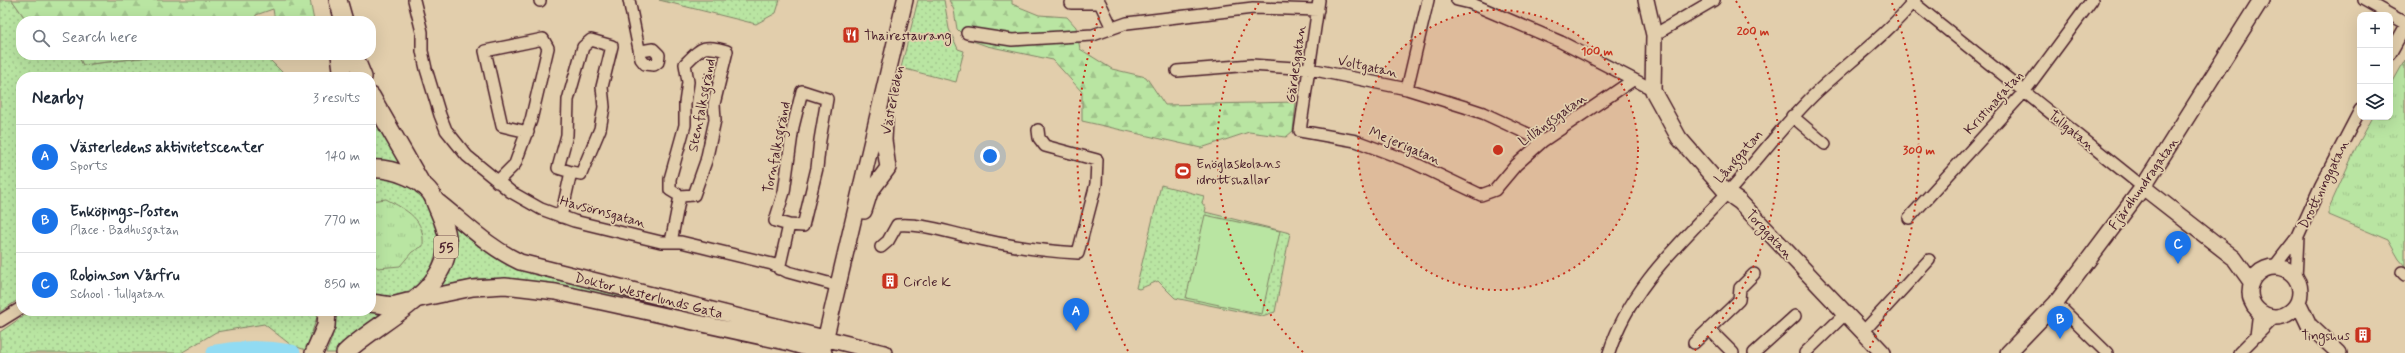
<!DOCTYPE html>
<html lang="en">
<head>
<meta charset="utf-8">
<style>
  body { margin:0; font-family:Mynerve,sans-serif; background:#f2f2f3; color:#1f2937 }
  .controls { position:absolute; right:12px; top:12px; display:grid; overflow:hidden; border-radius:8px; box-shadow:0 4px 16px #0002 }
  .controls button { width:36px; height:36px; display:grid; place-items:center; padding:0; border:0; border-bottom:1px solid #e0e1e3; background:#fff; color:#1f2937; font:20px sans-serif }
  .you { position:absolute; left:990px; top:156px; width:14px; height:14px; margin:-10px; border:3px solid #fff; border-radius:50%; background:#1a73e8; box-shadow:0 0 0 6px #1a73e833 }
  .badge { display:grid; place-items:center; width:26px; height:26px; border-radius:50%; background:#1a73e8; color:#fff; font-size:13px; font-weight:700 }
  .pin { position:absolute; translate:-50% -33px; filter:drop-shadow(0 1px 2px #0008) }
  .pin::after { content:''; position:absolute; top:21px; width:14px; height:12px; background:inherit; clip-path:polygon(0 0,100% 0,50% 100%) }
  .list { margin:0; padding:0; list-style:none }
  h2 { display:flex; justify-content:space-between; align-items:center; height:52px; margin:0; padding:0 16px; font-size:17px }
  h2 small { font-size:13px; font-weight:400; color:#747a83 }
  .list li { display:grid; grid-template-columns:26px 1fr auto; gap:12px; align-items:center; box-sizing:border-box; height:64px; padding:0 16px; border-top:1px solid #e0e1e3 }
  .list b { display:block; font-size:15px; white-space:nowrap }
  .list p { margin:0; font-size:13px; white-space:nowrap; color:#747a83 }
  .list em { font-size:13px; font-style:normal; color:#747a83 }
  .icon { flex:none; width:22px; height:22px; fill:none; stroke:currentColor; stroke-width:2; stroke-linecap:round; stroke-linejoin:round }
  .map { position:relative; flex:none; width:2405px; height:353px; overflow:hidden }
  .search { position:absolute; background:#fff; box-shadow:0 4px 16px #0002; left:16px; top:16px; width:360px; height:44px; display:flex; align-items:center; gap:10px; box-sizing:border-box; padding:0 14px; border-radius:16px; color:#747a83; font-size:15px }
  .panel { position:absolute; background:#fff; box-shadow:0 4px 16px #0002; left:16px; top:72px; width:360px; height:244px; border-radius:16px }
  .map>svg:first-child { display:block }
  .grass { fill:url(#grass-dots); stroke:#828266 }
  .forest { fill:url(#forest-firs); stroke:#828266 }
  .park { fill:url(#park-tufts); stroke:#828266 }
  .garden { fill:#b9e5a2; stroke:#828266 }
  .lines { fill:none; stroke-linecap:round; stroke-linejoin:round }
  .river { stroke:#91dbf3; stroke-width:17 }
  .street-casing { stroke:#4a1f2b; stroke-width:14 }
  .secondary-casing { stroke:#4a1f2b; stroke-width:18 }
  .primary-casing { stroke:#4a1f2b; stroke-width:20 }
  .street { stroke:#e2ceac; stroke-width:11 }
  .secondary { stroke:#e2ceac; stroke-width:15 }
  .primary { stroke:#e2ceac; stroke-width:17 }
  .ring { fill:none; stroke:#c8321e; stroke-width:2; stroke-dasharray:2 4 }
  .labels { text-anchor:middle; stroke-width:3.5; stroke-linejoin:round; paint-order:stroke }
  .shield { fill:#e2ceac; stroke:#785452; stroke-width:1 }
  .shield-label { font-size:13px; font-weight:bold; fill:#4a1f2b }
  .poi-label { font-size:14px; fill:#4a1f2b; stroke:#e2ceac; text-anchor:start }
  .street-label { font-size:14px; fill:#4a1f2b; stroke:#e2ceac }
  .centre { fill:#c8321e; stroke:#e2ceac; stroke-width:2 }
  .ring-label { font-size:12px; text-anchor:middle; font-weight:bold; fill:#c8321e; stroke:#e2ceac; stroke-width:3.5; stroke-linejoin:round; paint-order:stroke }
</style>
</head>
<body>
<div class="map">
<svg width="2405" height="353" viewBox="0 0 2405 353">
  <defs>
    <pattern id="grass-dots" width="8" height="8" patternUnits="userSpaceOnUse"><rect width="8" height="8" fill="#b9e5a2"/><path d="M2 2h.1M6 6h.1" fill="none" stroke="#a1c48c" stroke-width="1.8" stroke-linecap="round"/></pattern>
    <pattern id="forest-firs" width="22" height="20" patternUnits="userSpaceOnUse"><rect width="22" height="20" fill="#b9e5a2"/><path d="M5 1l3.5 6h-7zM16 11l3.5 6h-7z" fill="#a1c48c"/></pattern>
    <pattern id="park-tufts" width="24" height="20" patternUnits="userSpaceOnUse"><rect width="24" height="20" fill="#b9e5a2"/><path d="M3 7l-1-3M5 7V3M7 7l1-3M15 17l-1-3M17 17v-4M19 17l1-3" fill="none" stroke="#a1c48c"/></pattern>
  </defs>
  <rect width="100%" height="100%" fill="#e2ceac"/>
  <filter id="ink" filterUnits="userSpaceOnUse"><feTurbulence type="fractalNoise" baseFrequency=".025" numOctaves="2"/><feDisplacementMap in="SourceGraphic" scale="8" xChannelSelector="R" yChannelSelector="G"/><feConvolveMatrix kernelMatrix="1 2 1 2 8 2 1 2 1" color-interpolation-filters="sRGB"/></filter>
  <g filter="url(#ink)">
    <path class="grass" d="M 0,0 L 12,0 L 27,21 L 21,21 L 21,55 L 78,55 L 83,65 L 164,55 L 265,55 L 282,72 L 291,77 L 21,77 L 21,298 L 0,312 Z
      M 659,0 L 780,0 L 776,13 L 756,24 Z
      M 918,0 L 944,0 L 949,29 L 958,49 L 964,51 L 956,82 L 901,68 Z
      M 371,109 L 405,167 L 382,161 L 371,161 Z
      M 379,176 C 391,179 403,182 414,189 C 451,213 443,281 401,294 C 391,297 381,298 371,295 L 371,177 Z
      M 1161,185 L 1204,196 L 1202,203 L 1206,208 L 1205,212 L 1290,233 L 1275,312 L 1262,316 L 1175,298 L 1158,281 L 1139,289 L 1136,288 Z
      M 453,224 C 485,251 501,262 541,276 L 755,328 L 550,283 L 514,279 L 476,279 L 442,286 C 453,265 453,247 453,224 Z
      M 31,311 L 318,311 L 318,314 L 306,350 L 291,345 L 264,324 L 216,332 L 181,353 L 0,353 L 0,332 Z
      M 337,311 L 370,311 L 385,314 L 352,338 L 337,353 L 326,353 L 332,338 Z"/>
    <path class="forest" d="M 12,0 L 310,0 L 314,21 L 275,21 L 273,9 L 256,15 L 255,21 L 27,21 Z
      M 949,0 L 1012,0 L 1012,4 L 1039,15 L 1067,17 L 1076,27 L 1080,49 L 1112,69 L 1146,77 L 1165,105 L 1296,102 L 1293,131 L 1286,137 L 1249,132 L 1201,148 L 1082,121 L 1082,92 L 1053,60 L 987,46 L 967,39 L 957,29 L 954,10 Z
      M 78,55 L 164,55 L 83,65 Z"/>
    <path class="park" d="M 2405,60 L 2405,266 L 2399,259 L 2388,240 L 2329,215 L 2329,208 L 2356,148 L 2373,117 L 2390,117 L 2390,87 Z
      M 386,199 C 408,211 425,219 423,246 L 412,252 L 400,266 L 378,268 L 371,263 L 371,201 Z"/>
    <path class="garden" d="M 1205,215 L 1280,231 L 1262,314 L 1186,298 Z"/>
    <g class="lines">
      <path class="river" d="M 215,353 C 242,348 265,348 292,353"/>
      <g class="street-casing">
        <path id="street" d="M 414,0 L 422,32 L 422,51 L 426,69 L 440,115 L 446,130 L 467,156 L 511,192 L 541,209 L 574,221 L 661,242 L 681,242 L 772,264 L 788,272 L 839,286
          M 629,0 L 641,59 L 645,64 L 654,65 L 658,62 L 659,55 L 653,49 L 641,51
          M 1319,0 L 1300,131 L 1356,141 L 1412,162 L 1481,195 L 1495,190 L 1516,165 L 1543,141 L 1633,80
          M 1457,0 L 1470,3 L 1561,42 L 1652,89
          M 1910,0 L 2143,187
          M 2364,0 L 2405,23
          M 540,1 L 540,0
          M 1071,3 L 1100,3 L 1112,28
          M 967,33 L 1012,40 L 1093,35 L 1127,23 L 1253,8 L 1318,10
          M 1654,35 L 1714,0
          M 2390,54 L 2405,27
          M 1177,71 L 1251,65 L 1310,69 L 1407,89 L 1465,107 L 1483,113 L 1543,141
          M 1407,89 L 1428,0
          M 1792,116 L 1825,144
          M 497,182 L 515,164 L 531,120 L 548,48 L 543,39 L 485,51 L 502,126 L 528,132
          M 561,217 L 571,172 L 581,174 L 600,129 L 604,107 L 602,87 L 612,46 L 591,40 L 583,47 L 568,100 L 567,135 L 558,168 L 571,172
          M 1909,218 L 2024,92 L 2092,0
          M 671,242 L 680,196 L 694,195 L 706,161 L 715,120 L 714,104 L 727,51 C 703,45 703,46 685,64 L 688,82 L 685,103 L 685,125 L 670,179 L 670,190 L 680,196
          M 881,247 L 888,241 L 897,225 C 924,223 949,233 975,238 C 1009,246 1044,251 1078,253 L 1096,184 L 1097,160 L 1045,146 L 1039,138 L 1038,130
          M 2274,267 L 2298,236 L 2321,185 L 2360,110
          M 779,269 L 789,225 L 803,226 L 817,168 L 820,140 L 827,99 L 802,91 L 793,127 L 784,192 L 775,221 L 789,225
          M 2402,272 L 2405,275
          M 2296,279 L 2298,236
          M 2063,310 L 2107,353
          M 0,321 L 21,308
          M 1710,330 L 1733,353
          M 1863,332 L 1929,260
          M 2256,336 L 2259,311
          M 1694,343 L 1732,307 L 1739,300 L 1740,288 L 1754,274
          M 1609,353 C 1630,285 1685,239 1731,189 C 1761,156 1786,121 1818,91 C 1850,61 1887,35 1915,0
          M 1754,353 L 1795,316
          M 1805,353 L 1845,314
          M 2239,353 L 2275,317"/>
      </g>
      <g class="secondary-casing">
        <path id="secondary" d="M 1646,0 L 1654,35 L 1653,91 L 1679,138 L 1727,193 L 1740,202 L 1883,353
          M 2143,187 L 2234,258 L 2252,283
          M 433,198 C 462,220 486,246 520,262 L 884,353
          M 864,211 L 870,192 L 888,168 L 884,140 L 885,121
          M2250 292a25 25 0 1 1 50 0a25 25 0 1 1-50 0Z
          M 415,300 L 473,288 L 505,286 L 556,292 L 790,343 L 824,353
          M 2298,302 L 2309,325 L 2339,353
          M 823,349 L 905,0
          M 2008,353 L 2056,303 L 2143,187 L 2261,0"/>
      </g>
      <g class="primary-casing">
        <path id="primary" d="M 338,0 L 344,21
          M 340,55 L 343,77
          M 354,55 L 363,77
          M 371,96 L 422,185
          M 371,303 L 392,306 L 408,302
          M 314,353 L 326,326 L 327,311
          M 345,353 C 377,321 454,291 447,237 C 446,224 438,211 434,199 C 427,180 390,167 371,169"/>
      </g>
      <use href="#street" class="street"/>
      <use href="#secondary" class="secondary"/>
      <use href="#primary" class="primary"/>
    </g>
  </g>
  <circle cx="1498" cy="150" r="140" fill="#c8321e" fill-opacity=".12"/>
  <g class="ring">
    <circle cx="1498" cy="150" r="140"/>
    <path d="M1303 352A281 281 0 0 1 1260 1M1736 1A281 281 0 0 1 1693 352"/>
    <path d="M1128 351A421 421 0 0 1 1104 3M1892 3A421 421 0 0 1 1868 351"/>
  </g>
  <defs>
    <g id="restaurant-square" transform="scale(0.9)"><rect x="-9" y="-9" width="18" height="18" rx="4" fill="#c8321e" stroke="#e2ceac"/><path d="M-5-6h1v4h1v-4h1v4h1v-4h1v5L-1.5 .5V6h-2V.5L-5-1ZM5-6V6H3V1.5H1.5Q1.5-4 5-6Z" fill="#fff"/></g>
    <g id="stadium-square" transform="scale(0.9)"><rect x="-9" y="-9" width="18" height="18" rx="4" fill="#c8321e" stroke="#e2ceac"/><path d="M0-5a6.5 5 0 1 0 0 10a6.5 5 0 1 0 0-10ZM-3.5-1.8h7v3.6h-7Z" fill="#fff"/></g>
    <g id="building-square" transform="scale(0.9)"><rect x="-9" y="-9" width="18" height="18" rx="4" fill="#c8321e" stroke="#e2ceac"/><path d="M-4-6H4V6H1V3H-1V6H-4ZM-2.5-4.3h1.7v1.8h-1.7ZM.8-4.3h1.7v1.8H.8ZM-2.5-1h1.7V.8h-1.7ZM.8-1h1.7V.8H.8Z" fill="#fff"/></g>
  </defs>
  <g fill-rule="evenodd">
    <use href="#restaurant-square" x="851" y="35"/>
    <use href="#stadium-square" x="1183" y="171"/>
    <use href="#building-square" x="890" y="281"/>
    <use href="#building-square" x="2363" y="335"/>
  </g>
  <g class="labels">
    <rect class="shield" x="434" y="236" width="24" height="22" rx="3"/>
    <g class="shield-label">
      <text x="446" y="252">55</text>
    </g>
    <g class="poi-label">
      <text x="864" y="40">Thairestaurang</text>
      <text x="1196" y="168">Enöglaskolans<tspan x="1196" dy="16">idrottshallar</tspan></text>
      <text x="903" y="286">Circle K</text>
      <text x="2350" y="340" text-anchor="end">Tingshus</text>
    </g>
    <g class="street-label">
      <text transform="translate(1295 64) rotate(-82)" y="5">Gärdesgatan</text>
      <text transform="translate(1368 66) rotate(12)" y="5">Voltgatan</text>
      <text transform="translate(892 100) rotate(-79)" y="5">Västerleden</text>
      <text transform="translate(1993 102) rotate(-48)" y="5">Kristinagatan</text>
      <text transform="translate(701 105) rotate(-79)" y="5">Stenfalksgränd</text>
      <text transform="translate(1552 119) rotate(-36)" y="5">Lillängsgatan</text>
      <text transform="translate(2072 130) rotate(39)" y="5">Tullgatan</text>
      <text transform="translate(1405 145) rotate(23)" y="5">Mejerigatan</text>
      <text transform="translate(776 147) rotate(-79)" y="5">Tornfalksgränd</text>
      <text transform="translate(1738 156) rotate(-49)" y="5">Långgatan</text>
      <text transform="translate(2143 183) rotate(-55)" y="5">Fjärdhundragatan</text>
      <text transform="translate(2323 184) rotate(-64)" y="5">Drottninggatan</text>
      <text transform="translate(603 211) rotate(15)" y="5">Havsörnsgatan</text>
      <text transform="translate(1770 234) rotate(47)" y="5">Torggatan</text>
      <text transform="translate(649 295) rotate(14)" y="5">Doktor Westerlunds Gata</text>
    </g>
  </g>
  <circle cx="1498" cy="150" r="6" class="centre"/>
  <g class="ring-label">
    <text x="1753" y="35">200 m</text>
    <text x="1597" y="55">100 m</text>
    <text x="1919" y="154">300 m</text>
  </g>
</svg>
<div class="controls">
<button>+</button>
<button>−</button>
<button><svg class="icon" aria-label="layers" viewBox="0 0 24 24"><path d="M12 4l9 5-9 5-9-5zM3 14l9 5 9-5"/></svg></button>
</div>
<div class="you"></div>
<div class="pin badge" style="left:1076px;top:331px">A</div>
<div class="pin badge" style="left:2060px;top:339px">B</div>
<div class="pin badge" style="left:2178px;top:264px">C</div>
<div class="search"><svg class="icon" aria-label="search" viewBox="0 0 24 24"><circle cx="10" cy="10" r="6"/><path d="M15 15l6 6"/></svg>Search here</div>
<section class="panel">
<h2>Nearby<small>3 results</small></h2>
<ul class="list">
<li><span class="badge">A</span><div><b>Västerledens aktivitetscenter</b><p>Sports</p></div><em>140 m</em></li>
<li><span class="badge">B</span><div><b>Enköpings-Posten</b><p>Place · Badhusgatan</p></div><em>770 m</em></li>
<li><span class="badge">C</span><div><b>Robinson Vårfru</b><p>School · Tullgatan</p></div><em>850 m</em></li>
</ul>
</section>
</div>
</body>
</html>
